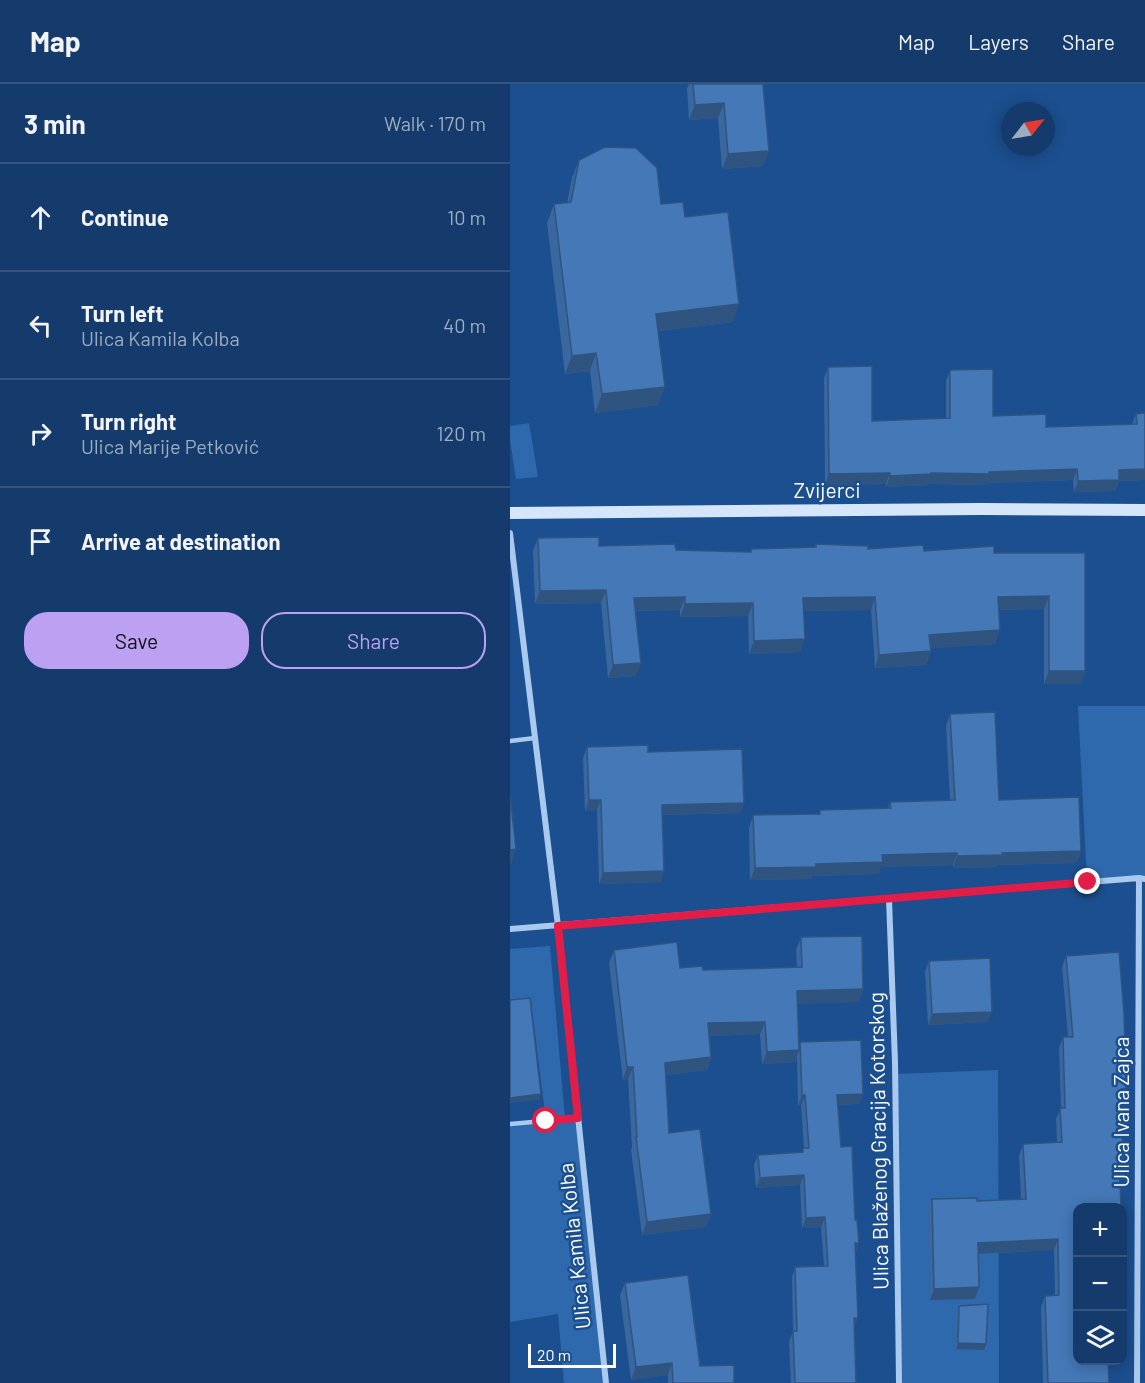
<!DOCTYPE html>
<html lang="en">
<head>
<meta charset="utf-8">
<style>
  body { margin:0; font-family:Barlow,sans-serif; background:#214673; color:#f1f3f6 }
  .controls { position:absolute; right:18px; bottom:18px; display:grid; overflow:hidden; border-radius:12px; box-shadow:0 3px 15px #0003 }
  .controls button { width:54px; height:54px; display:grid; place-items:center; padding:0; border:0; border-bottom:2px solid #33557e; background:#143b6b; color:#f1f3f6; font:30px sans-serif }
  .compass { position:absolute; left:491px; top:18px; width:54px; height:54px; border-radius:50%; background:#143b6b; box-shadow:0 3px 15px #0003; rotate:59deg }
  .scale { position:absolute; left:18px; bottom:15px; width:88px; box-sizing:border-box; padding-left:6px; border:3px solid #fff; border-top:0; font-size:16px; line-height:21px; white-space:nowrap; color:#fff; -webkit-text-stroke:4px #1b4f8f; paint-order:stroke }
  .stop { position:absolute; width:18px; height:18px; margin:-14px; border:4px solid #e11d48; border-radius:50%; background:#fff }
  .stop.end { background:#e11d48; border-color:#fff; box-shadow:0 2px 6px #0008 }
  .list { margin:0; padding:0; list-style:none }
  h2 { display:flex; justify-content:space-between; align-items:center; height:78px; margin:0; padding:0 24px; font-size:26px }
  h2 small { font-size:20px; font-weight:400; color:#9dadc1 }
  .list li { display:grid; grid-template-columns:39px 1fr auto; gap:18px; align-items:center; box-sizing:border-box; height:108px; padding:0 24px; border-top:2px solid #33557e }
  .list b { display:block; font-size:22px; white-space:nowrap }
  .list p { margin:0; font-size:20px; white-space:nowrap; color:#9dadc1 }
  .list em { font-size:20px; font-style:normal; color:#9dadc1 }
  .actions { display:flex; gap:12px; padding:18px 24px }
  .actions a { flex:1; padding:14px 0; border:2px solid #bca0f2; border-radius:24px; text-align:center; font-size:21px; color:#bca0f2 }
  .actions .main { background:#bca0f2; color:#111 }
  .icon { flex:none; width:33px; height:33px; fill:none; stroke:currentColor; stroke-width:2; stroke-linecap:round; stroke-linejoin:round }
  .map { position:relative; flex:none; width:635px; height:1299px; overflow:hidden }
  header { display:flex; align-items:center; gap:36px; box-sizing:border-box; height:84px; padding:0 30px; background:#143b6b; border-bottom:2px solid #33557e }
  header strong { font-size:28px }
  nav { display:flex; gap:33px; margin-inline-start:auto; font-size:21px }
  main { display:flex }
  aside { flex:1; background:#143b6b }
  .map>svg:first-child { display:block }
  .green { fill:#2e69ad }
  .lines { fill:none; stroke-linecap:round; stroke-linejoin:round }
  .lane { stroke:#a9c9ee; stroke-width:4.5 }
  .street { stroke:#a9c9ee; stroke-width:6 }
  .secondary { stroke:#d6e6fa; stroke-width:12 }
  .wall { fill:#3a679d }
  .shaded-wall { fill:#305480 }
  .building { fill:#4478b7; stroke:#305480; stroke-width:1.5 }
  .route { stroke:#e11d48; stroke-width:8 }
  .labels { text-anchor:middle; stroke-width:5; stroke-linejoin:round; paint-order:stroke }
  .street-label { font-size:21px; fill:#fff; stroke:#1b4f8f }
</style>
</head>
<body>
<header>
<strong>Map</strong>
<nav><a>Map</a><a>Layers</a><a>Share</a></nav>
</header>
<main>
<aside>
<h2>3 min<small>Walk · 170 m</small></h2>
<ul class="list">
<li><svg class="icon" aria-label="ahead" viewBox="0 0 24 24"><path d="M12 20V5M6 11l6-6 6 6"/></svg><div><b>Continue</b></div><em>10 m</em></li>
<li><svg class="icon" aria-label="left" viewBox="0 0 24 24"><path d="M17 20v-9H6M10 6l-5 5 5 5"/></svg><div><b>Turn left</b><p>Ulica Kamila Kolba</p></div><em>40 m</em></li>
<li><svg class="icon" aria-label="right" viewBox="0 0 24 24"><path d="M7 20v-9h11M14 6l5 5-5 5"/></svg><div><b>Turn right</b><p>Ulica Marije Petković</p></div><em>120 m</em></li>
<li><svg class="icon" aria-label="arrive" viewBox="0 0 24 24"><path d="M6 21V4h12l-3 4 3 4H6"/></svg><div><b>Arrive at destination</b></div></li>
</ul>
<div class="actions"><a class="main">Save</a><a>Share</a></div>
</aside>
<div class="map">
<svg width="635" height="1299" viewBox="0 0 635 1299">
  <rect width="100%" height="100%" fill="#1b4f8f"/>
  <path class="green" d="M 19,339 L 28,393 L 6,395 L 0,356 L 0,342 Z
    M 568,622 L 635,622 L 635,795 L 577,798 Z
    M 40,862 L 55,1035 L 68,1034 L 96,1299 L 54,1299 L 48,1230 L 0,1238 L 0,1040 L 36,1036 L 21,918 L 0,919 L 0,865 Z
    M 488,986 L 489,1299 L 389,1299 L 385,990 Z"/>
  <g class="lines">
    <path class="lane" d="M 0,657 L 25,654
      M 0,1040 L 68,1034"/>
    <path class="street" d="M 0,449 L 48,842 L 96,1299
      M 379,815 L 385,978 L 389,1299
      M 0,845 L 629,794 L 635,795
      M 627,1299 L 629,794"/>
    <path class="secondary" d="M 0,429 L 471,425 L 635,426"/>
  </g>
  <path class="wall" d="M 179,0 L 253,0 L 253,82 L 212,85 L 208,34 L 179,36 L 177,5 Z
    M 69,76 L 175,133 L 223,238 L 148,247 L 148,321 L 85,329 L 80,287 L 55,290 L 37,139 L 44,120 L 57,119 L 62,94 Z
    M 318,283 L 362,337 L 436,334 L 436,297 L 440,286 L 483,332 L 536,343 L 622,340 L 626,330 L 635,329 L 635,396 L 609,397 L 605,407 L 564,408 L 563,396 L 476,399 L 475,401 L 418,400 L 418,401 L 376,403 L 376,400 L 315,401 L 314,294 Z
    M 28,454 L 89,462 L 166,466 L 240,468 L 241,465 L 305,463 L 306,460 L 358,465 L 414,467 L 484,469 L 575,469 L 575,587 L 571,600 L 534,600 L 534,525 L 489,526 L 485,560 L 420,564 L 421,567 L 416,581 L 365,584 L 361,526 L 293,527 L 290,568 L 239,570 L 238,532 L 170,533 L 170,526 L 125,527 L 126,592 L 98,594 L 91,519 L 25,520 L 23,467 Z
    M 440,630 L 489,716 L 571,767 L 566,779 L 488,781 L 488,783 L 443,784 L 443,781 L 371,783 L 368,790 L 302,792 L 301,795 L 240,796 L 239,744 L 243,731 L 309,730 L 310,726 L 378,725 L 380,718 L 440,716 L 436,642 Z
    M 77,663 L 138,668 L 234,719 L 230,729 L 153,731 L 151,798 L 89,800 L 87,726 L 75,727 L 73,674 Z
    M 291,853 L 353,905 L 349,918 L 288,919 L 289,961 L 290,958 L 353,1010 L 349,1020 L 327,1021 L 331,1063 L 346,1169 L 344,1244 L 346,1299 L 281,1299 L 279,1257 L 283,1248 L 282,1193 L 285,1183 L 314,1182 L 311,1143 L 292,1144 L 290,1101 L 246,1104 L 244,1081 L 248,1071 L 292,1068 L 293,1064 L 294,1064 L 291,1022 L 288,1022 L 287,973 L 285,978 L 252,980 L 250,950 L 199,952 L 201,973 L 197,986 L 156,991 L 159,1049 L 201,1130 L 196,1143 L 132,1151 L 121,1066 L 122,1063 L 118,995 L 113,996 L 99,879 L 104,866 L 170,884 L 193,886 L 287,883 L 286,866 Z
    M 556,872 L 616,1004 L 611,1016 L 613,1076 L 610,1085 L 567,1124 L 599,1299 L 533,1299 L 531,1223 L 535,1212 L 545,1212 L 544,1166 L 468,1170 L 465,1215 L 420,1216 L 418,1126 L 422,1115 L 467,1117 L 511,1115 L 509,1072 L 513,1060 L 547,1059 L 546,1035 L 551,1024 L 549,964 L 553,953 L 558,953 L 552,883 Z
    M 419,877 L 478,938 L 418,941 L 415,887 Z
    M 115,1199 L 190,1282 L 224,1299 L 158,1299 L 158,1291 L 121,1296 L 110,1211 Z
    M 449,1222 L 476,1260 L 474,1266 L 446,1265 L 447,1228 Z"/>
  <path class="shaded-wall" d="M 214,19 L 208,34 L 179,36 L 185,21 Z
    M 259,67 L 253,82 L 212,85 L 218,70 Z
    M 229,220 L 223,238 L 139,248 L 146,230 Z
    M 86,269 L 80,287 L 55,290 L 62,272 Z
    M 155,303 L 148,321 L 85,329 L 92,310 Z
    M 567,385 L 563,396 L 476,399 L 475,401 L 418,400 L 418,401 L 376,403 L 380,392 L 421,389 L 479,388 Z
    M 635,385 L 635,396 L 609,397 L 605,407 L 564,408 L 568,397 L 609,386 Z
    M 380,389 L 376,400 L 315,401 L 319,390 Z
    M 96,506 L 91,519 L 25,520 L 30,507 Z
    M 539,512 L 534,525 L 483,526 L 488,513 Z
    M 175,513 L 170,526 L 119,527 L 124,514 Z
    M 365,513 L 361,526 L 288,527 L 293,514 Z
    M 243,519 L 238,532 L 170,533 L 175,520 Z
    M 490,546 L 485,560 L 415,565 L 419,551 Z
    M 295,555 L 290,568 L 239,570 L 244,557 Z
    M 421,567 L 416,581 L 365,584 L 369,571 Z
    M 131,579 L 126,592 L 98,594 L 103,581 Z
    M 539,587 L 575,587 L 571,600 L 534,600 Z
    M 79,716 L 91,716 L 87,726 L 75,727 Z
    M 234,719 L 230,729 L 148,731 L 152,721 Z
    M 6,765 L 1,780 L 0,780 L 0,766 Z
    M 571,767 L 566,779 L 488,781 L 488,783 L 443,784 L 447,772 L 492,769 Z
    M 447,769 L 443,781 L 371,783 L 368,790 L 302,792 L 301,795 L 240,796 L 245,784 L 306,780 L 372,771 Z
    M 154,787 L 151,798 L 89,800 L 93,789 Z
    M 353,905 L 349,918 L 283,920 L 287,907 Z
    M 482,928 L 478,938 L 418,941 L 422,930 Z
    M 255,938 L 250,950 L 193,952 L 198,939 Z
    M 289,966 L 285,978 L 252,980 L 257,968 Z
    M 201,973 L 197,986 L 151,992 L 155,979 Z
    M 117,983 L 123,983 L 118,995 L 113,996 Z
    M 616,1004 L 612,1016 L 607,1016 L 611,1005 Z
    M 31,1010 L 29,1016 L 0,1019 L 0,1014 Z
    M 353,1010 L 349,1020 L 323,1021 L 327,1011 Z
    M 292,1011 L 295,1011 L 291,1022 L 288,1022 Z
    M 294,1091 L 290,1101 L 246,1104 L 250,1094 Z
    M 201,1130 L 196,1143 L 132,1151 L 137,1138 Z
    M 315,1133 L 311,1143 L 292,1144 L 296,1134 Z
    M 548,1155 L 544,1166 L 464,1170 L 468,1159 Z
    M 345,1159 L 349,1159 L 346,1169 Z
    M 469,1203 L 465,1215 L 420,1216 L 424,1205 Z
    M 344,1234 L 348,1234 L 344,1244 Z
    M 448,1259 L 476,1260 L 474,1266 L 446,1265 Z
    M 162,1279 L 158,1291 L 121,1296 L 126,1283 Z"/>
  <path class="building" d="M 183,0 L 253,0 L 259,67 L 218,70 L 214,19 L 185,21 Z
    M 95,63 L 126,64 L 147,84 L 151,120 L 173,118 L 175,133 L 218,128 L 229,220 L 146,230 L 155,303 L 92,310 L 86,269 L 62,272 L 44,120 L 61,118 L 69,76 Z
    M 362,282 L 362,337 L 440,334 L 440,286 L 483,285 L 483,332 L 536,330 L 536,343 L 627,340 L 626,330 L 635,329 L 635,385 L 609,386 L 609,396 L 568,397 L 567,385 L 479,388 L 479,390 L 421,389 L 421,390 L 380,392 L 380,389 L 319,390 L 318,283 Z
    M 89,453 L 89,462 L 165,460 L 166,466 L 241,468 L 241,465 L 306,463 L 306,460 L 358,462 L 358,465 L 413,461 L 414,467 L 484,462 L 484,469 L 575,469 L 575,587 L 539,587 L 539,512 L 488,513 L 490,546 L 419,551 L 421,567 L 369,571 L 365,513 L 293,514 L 295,555 L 244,557 L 243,519 L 175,520 L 175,513 L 124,514 L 131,579 L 103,581 L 96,506 L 30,507 L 28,454 Z
    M 485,628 L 489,716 L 569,713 L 571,767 L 492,769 L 492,771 L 447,772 L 447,769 L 372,771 L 373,778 L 306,780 L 306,783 L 245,784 L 243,731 L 310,730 L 310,726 L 381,724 L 380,718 L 445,716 L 440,630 Z
    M 138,661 L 138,668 L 232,665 L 234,719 L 152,721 L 154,787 L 93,789 L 91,716 L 79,716 L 77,663 Z
    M 0,711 L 6,765 L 0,766 Z
    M 352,852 L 353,905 L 287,907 L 289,966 L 257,968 L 255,938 L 198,939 L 201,973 L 155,979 L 159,1049 L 190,1045 L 201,1130 L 137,1138 L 126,1053 L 127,1053 L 123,983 L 117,983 L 104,866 L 167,858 L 170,884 L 192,882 L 193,886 L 292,883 L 291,853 Z
    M 609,868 L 614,929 L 616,1004 L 611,1005 L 613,1076 L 609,1076 L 611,1124 L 567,1124 L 567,1276 L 598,1276 L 599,1299 L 538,1299 L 535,1212 L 549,1211 L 548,1155 L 468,1159 L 469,1203 L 424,1205 L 422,1115 L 467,1114 L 467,1117 L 516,1115 L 513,1060 L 552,1058 L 550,1024 L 555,1024 L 553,953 L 563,953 L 556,872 Z
    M 480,874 L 482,928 L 422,930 L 419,877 Z
    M 20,914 L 31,1010 L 0,1014 L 0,916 Z
    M 351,956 L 353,1010 L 327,1011 L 331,1063 L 342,1062 L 345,1136 L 347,1136 L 349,1159 L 345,1159 L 348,1234 L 344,1234 L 346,1299 L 285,1299 L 283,1247 L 287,1247 L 285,1183 L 318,1182 L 315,1133 L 296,1134 L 294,1091 L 250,1094 L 248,1071 L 293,1068 L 293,1064 L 299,1064 L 295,1011 L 292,1011 L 290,958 Z
    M 178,1191 L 190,1282 L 224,1281 L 224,1299 L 163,1299 L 162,1279 L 126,1283 L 115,1199 Z
    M 478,1220 L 476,1260 L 448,1259 L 449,1222 Z"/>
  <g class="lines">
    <path class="route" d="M 36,1037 L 68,1034 L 48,842 L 578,798"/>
  </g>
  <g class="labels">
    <g class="street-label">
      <text x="317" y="414">Zvijerci</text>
      <text transform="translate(612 1028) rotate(-90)" y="7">Ulica Ivana Zajca</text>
      <text transform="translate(369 1057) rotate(-91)" y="7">Ulica Blaženog Gracija Kotorskog</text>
      <text transform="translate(65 1162) rotate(-96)" y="7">Ulica Kamila Kolba</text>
    </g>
  </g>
</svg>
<div class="controls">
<button>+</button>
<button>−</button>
<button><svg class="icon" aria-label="layers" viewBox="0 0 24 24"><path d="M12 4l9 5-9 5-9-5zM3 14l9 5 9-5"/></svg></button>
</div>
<svg class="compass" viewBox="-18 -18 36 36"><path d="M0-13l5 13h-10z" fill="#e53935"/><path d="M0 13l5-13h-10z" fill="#9dadc1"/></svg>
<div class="scale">20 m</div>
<div class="stop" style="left:36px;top:1037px"></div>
<div class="stop end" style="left:578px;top:798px"></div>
</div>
</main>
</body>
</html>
